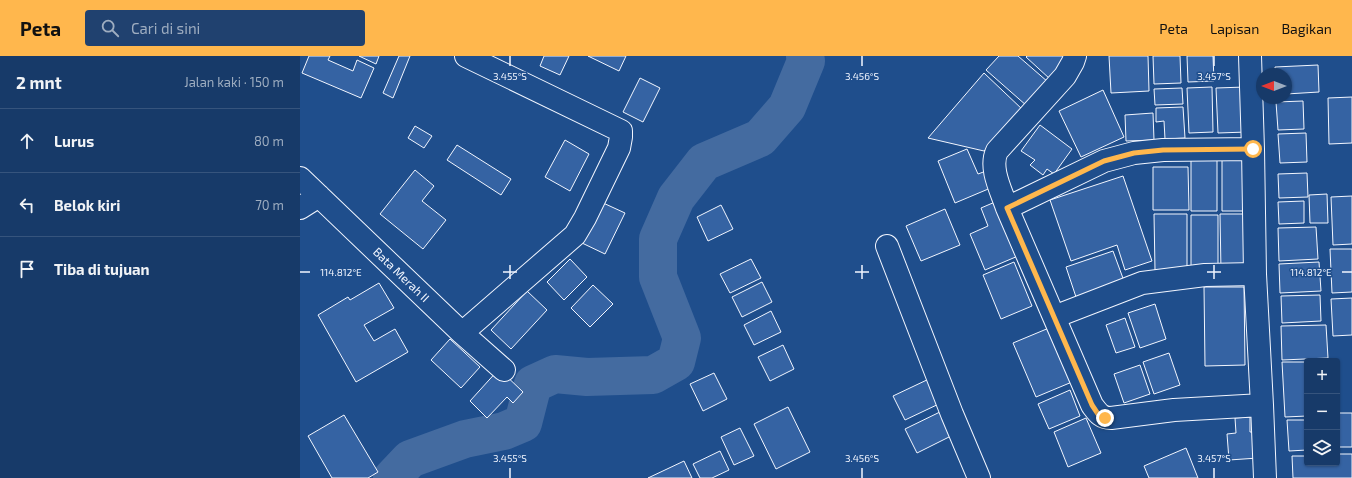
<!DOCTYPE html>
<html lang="id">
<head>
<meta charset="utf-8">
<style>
  body { margin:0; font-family:"Exo 2",sans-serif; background:#20416f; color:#f1f3f6 }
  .controls { position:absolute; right:12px; bottom:12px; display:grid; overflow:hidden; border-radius:4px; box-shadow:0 1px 3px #0004 }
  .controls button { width:36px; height:36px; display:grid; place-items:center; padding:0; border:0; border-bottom:1px solid #36547d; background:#173a69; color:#f1f3f6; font:20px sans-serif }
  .compass { position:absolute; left:956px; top:12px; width:36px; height:36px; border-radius:50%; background:#173a69; box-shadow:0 1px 3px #0004; rotate:270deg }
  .stop { position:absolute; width:12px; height:12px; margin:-9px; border:3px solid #ffb74d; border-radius:50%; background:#fff }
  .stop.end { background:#ffb74d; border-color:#fff; box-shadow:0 1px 4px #0008 }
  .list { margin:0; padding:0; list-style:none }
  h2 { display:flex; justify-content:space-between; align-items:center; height:52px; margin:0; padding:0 16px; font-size:17px }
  h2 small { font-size:13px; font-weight:400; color:#9eadc0 }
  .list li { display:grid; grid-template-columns:26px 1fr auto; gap:12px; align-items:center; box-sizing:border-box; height:64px; padding:0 16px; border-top:1px solid #36547d }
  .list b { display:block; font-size:15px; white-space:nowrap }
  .list em { font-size:13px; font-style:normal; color:#9eadc0 }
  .icon { flex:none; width:22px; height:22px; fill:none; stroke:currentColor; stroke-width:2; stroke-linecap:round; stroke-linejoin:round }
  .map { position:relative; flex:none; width:1052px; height:422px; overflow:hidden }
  header { display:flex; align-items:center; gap:24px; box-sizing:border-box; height:56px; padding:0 20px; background:#ffb74d; color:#111 }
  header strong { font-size:19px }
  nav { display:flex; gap:22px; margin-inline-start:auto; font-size:14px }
  .search { width:280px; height:36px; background:#20416f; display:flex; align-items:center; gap:10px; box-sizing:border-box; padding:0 14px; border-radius:4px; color:#9eadc0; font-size:15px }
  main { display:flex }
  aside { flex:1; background:#173a69 }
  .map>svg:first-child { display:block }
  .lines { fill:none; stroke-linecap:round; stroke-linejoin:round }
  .river { stroke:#446ba0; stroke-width:38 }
  .building { fill:#3563a3; stroke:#f2f6ff }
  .minor-casing { stroke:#f2f6ff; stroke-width:24 }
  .minor { stroke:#1f4e8c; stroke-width:22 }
  .route { stroke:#ffb74d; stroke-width:5 }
  .ticks { fill:none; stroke:#f2f6ff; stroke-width:1.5 }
  .labels { text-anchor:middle; stroke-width:3; stroke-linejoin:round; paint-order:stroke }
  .street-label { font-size:12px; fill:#f2f6ff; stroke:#1f4e8c }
  .ticks-label { font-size:10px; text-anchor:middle; fill:#f2f6ff; stroke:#1f4e8c; stroke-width:3; stroke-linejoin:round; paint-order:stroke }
</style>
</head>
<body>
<header>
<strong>Peta</strong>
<div class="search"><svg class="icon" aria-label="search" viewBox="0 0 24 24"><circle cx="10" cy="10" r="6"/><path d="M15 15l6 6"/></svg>Cari di sini</div>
<nav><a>Peta</a><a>Lapisan</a><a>Bagikan</a></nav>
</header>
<main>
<aside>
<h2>2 mnt<small>Jalan kaki · 150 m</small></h2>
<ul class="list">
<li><svg class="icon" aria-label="ahead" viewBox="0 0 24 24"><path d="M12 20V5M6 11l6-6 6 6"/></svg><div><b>Lurus</b></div><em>80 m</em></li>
<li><svg class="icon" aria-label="left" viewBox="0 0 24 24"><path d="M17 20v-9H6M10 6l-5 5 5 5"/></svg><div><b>Belok kiri</b></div><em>70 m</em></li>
<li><svg class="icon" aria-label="arrive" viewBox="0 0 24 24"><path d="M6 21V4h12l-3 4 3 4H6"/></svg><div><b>Tiba di tujuan</b></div></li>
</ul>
</aside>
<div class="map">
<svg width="1052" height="422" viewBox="0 0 1052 422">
  <rect width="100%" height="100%" fill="#1f4e8c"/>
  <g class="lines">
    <path class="river" d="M 92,422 L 110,403 L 165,383 L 204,375 L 223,367 L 233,328 L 255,318 L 287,321 L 353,319 L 376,306 L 382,282 L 358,221 L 358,183 L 376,142 L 404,106 L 460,82 L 487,51 L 506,5 L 505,0"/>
  </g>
  <path class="building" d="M 9,0 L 30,0 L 28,4 L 53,15 L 57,4 L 74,12 L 61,42 L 2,17 Z
    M 59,0 L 79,0 L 76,8 Z
    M 99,0 L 110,0 L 93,42 L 83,37 Z
    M 244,0 L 269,0 L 260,19 L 240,10 Z
    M 288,0 L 326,0 L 319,15 Z
    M 699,0 L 718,0 L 748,26 L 727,50 L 686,14 Z
    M 727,0 L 770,0 L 750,23 L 726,1 Z
    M 809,0 L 848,0 L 849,35 L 811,37 Z
    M 853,0 L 880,0 L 881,27 L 854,28 Z
    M 887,0 L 913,0 L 914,25 L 888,26 Z
    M 1018,9 L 1019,36 L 986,38 L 986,18 L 975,18 L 975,11 Z
    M 684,17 L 723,54 L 684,95 L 628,82 Z
    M 340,22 L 360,32 L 343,66 L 323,56 Z
    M 912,31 L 913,76 L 889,77 L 887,32 Z
    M 945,31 L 947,76 L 918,77 L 916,32 Z
    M 882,32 L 883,48 L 855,49 L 854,33 Z
    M 803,34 L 824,81 L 781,101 L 759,55 Z
    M 1052,41 L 1052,87 L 1029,88 L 1028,42 Z
    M 1003,45 L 1004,73 L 978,74 L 976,46 Z
    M 883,51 L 885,82 L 865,83 L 864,65 L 856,66 L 856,52 Z
    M 853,57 L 854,84 L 826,85 L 825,59 Z
    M 740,69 L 772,93 L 754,118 L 747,113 L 743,119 L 730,109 L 735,104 L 721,95 Z
    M 115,70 L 132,80 L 124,92 L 108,82 Z
    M 1006,77 L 1007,106 L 980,107 L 978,78 Z
    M 265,84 L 289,98 L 270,135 L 245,121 Z
    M 157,89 L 211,123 L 201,139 L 147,104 Z
    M 667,93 L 678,118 L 686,115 L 693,131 L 655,147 L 638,105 Z
    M 922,100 L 950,100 L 950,155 L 922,155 Z
    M 891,103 L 917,103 L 917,155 L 891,155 Z
    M 853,111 L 888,111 L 889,154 L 853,154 Z
    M 115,114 L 134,130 L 122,145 L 146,164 L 123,193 L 80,158 Z
    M 1007,117 L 1008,141 L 979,142 L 978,118 Z
    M 823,120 L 852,205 L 825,214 L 817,189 L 771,205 L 750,144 Z
    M 1027,138 L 1028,167 L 1010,167 L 1009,139 Z
    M 1052,140 L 1052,188 L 1033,189 L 1031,141 Z
    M 1004,145 L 1004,167 L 979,168 L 978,146 Z
    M 301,146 L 325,157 L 305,198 L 282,187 Z
    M 695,146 L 718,200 L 685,214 L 670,178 L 688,170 L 681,152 Z
    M 421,149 L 433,173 L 408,185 L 397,161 Z
    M 645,153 L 660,189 L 621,205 L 606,170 Z
    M 854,158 L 887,158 L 887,213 L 855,214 Z
    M 920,158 L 948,158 L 948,215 L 921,215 Z
    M 891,159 L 918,159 L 918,214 L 891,215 Z
    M 1016,171 L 1018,203 L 979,205 L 978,172 Z
    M 1030,193 L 1052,193 L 1052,236 L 1032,237 Z
    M 813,195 L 824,225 L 776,241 L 766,211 Z
    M 270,203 L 287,221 L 264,244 L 247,226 Z
    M 451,203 L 461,222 L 430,237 L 420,218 Z
    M 714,206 L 732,250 L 701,263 L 683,219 Z
    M 1019,206 L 1021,235 L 980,237 L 979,208 Z
    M 462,226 L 472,246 L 442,261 L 432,241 Z
    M 79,227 L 94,252 L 64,269 L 74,285 L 95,273 L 108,296 L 56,326 L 18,259 L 48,241 L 50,244 Z
    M 293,229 L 313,248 L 290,271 L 271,252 Z
    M 904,231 L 944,231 L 945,309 L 905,310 Z
    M 227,235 L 247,254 L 211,293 L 191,274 Z
    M 1020,239 L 1021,265 L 982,267 L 981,240 Z
    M 1052,242 L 1052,279 L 1033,280 L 1031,243 Z
    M 855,248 L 866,283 L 840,292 L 828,257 Z
    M 471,255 L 481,276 L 454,289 L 444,269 Z
    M 825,262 L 835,291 L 816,297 L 806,269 Z
    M 1026,269 L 1028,302 L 982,304 L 981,270 Z
    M 749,272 L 772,326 L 736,341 L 713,287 Z
    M 150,283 L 180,311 L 161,332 L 131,304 Z
    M 483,289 L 494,313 L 470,325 L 458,301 Z
    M 869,297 L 880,329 L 854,338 L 843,306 Z
    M 982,306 L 1007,306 L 1007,360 L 985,361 Z
    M 840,309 L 850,338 L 824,347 L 814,318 Z
    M 199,313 L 223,336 L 213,347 L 207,341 L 187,362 L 170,345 Z
    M 414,317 L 427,343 L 403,355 L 390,328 Z
    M 631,322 L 643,346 L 605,364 L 593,340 Z
    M 770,334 L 780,360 L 749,373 L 738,348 Z
    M 488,351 L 510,396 L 476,413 L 454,368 Z
    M 644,354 L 655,378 L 617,397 L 605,373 Z
    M 1038,357 L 1052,357 L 1052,391 L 1039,391 Z
    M 44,359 L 78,416 L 68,422 L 32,422 L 8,380 Z
    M 950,361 L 950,376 L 957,376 L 958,402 L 929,404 L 927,378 L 936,377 L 935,362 Z
    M 786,362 L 801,397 L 768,411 L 754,376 Z
    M 987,364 L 1007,364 L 1007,394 L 989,395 Z
    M 440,372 L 454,400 L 434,409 L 421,381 Z
    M 886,392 L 898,422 L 849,422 L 844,410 Z
    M 420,395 L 429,414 L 412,422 L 400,422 L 393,408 Z
    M 1037,398 L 1052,398 L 1052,422 L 993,422 L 992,400 L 1007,400 L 1007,407 L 1037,407 Z
    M 384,405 L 392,422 L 348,422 Z"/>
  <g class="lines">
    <g class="minor-casing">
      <path id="minor" d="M 775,0 L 773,6 L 765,20 L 697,95 C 689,112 701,134 707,152 L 792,349 C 798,357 801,362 811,362 L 874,354 L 962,349
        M 950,0 L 953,93 L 955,218 L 962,349 L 965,422
        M 0,122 L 162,277 L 204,314
        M 0,152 L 19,140
        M 707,152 L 804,105 L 834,97 L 863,94 L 953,93
        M 587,190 L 652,358 L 679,422
        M 754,261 L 842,227 L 905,219 L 955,218
        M 162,277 L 275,179 L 285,162 L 319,92 L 321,81 L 321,75 L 166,0"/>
    </g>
    <use href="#minor" class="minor"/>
  </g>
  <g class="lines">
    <path class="route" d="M 805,362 L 798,358 L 792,349 L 707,152 L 804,105 L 834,97 L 863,94 L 953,93"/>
  </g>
  <path class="ticks" d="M 210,0 L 210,10M 562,0 L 562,10M 914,0 L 914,10M 210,209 L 210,223M 562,209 L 562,223M 914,209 L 914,223M 0,216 L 10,216M 203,216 L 217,216M 555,216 L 569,216M 907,216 L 921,216M 1042,216 L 1052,216M 210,412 L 210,422M 562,412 L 562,422M 914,412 L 914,422"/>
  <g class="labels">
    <g class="street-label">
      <text transform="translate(101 219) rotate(44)" y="4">Bata Merah II</text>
    </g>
  </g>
  <g class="ticks-label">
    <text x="210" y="24">3.455°S</text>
    <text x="562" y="24">3.456°S</text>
    <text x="914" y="24">3.457°S</text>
    <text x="1011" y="220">114.812°E</text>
    <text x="41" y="220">114.812°E</text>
    <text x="210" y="406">3.455°S</text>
    <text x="562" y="406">3.456°S</text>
    <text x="914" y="406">3.457°S</text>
  </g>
</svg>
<div class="controls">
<button>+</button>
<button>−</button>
<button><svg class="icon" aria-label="layers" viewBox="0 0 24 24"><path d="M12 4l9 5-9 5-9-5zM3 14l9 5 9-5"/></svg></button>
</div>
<svg class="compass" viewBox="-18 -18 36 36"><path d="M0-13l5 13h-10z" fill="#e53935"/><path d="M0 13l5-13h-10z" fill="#9eadc0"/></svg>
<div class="stop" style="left:953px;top:93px"></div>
<div class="stop end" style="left:805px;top:362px"></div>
</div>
</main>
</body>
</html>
